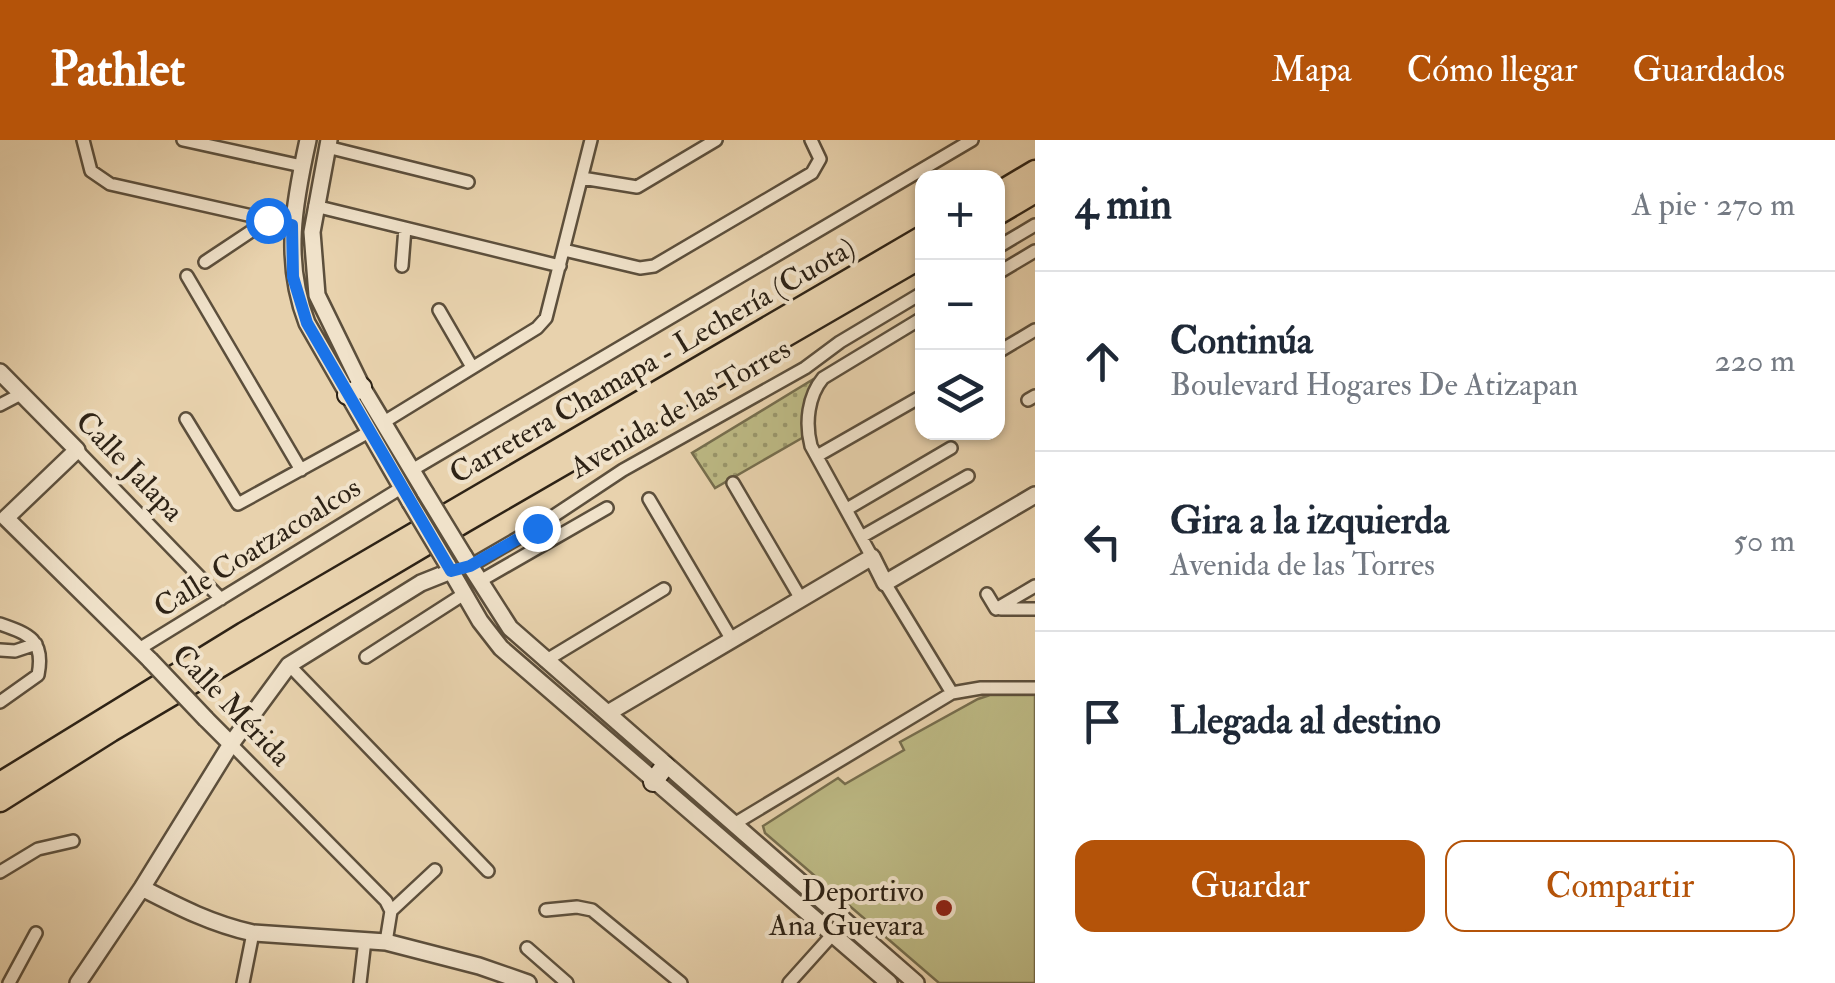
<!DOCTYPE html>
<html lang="es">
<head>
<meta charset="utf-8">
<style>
  body { margin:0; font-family:"IM FELL Double Pica",serif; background:#f2f2f3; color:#1f2937 }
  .controls { position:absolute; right:30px; top:30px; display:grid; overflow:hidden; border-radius:20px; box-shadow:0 2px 8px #0004 }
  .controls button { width:90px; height:90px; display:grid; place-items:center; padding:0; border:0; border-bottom:2px solid #e0e1e3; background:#fff; color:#1f2937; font:50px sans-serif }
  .stop { position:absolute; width:30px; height:30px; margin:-22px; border:8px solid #1a73e8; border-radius:50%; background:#fff }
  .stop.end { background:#1a73e8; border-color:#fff; box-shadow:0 2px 10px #0008 }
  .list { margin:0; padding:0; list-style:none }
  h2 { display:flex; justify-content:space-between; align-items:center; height:130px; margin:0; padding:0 40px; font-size:42px }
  h2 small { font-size:32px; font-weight:400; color:#747a83 }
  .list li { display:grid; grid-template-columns:65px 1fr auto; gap:30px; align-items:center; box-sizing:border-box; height:180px; padding:0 40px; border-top:2px solid #e0e1e3 }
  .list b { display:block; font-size:38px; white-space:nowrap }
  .list p { margin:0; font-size:32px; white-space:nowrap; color:#747a83 }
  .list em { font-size:32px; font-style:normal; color:#747a83 }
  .actions { display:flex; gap:20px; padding:30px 40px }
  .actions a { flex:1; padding:22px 0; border:2px solid #b45309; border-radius:20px; text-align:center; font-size:35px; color:#b45309 }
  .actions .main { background:#b45309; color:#fff }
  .icon { flex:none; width:55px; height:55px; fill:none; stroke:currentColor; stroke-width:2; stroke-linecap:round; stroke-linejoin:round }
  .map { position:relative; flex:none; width:1035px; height:843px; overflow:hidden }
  header { display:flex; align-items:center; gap:60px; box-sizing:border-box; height:140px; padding:0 50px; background:#b45309; color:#fff }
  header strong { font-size:48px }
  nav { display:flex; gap:55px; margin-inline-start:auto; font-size:35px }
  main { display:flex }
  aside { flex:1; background:#fff }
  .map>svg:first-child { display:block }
  .grass { fill:url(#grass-dots); stroke:#766e4e; stroke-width:2.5 }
  .pitch { fill:#bdba85; stroke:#766e4e; stroke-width:2.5 }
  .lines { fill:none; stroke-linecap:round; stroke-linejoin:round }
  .minor-casing { stroke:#5c4f3c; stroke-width:16 }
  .tertiary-casing { stroke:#5c4f3c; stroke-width:20 }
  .secondary-casing { stroke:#2e2316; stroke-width:22 }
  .motorway-casing { stroke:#2e2316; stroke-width:25 }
  .minor { stroke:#f0e2ca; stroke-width:11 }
  .tertiary { stroke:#f0e2ca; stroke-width:15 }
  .secondary { stroke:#f0e2ca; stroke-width:18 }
  .motorway { stroke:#e8d2ad; stroke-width:20 }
  .tertiary-bridge-casing { stroke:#5c4f3c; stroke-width:20; stroke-linecap:butt }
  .tertiary-bridge { stroke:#f0e2ca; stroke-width:15 }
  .route { stroke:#1a73e8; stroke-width:12 }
  .poi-dot { fill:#8f2418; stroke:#f0e2ca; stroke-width:4 }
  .labels { text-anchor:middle; stroke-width:8; stroke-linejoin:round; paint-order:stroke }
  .street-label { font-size:30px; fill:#2e2316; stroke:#f0e2ca }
  .poi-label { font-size:30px; fill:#2e2316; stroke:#f0e2ca; text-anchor:end }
</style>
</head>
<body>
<header>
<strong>Pathlet</strong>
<nav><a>Mapa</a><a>Cómo llegar</a><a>Guardados</a></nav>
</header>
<main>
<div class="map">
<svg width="1035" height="843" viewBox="0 0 1035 843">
  <defs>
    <pattern id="grass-dots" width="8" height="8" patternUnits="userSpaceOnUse" patternTransform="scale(2.5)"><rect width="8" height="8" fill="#bdba85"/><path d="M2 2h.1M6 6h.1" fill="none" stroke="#9a976c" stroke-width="1.8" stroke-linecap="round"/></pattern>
  </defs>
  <rect width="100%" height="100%" fill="#e8d2ad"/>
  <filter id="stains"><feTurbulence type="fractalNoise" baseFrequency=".002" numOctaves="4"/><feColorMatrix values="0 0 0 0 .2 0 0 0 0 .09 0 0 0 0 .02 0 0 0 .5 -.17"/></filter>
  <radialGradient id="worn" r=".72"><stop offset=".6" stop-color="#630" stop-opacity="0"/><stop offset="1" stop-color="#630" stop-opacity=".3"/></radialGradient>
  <path class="grass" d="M 812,240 L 802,298 L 715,348 L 692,313 Z"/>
  <path class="pitch" d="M 990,555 L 1035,555 L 1035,843 L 939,843 L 765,693 L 763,686 L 838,638 L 845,644 L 904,610 L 900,602 L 978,559 Z"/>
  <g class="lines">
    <g class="minor-casing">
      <path id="minor" d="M 83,0 L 91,31 L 110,44 L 292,85
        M 183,0 L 302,26
        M 327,7 L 468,42
        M 582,38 L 637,47 L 716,0
        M 315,66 L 560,126
        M 998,107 L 1035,85
        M 564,110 L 640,128 L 654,126 L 812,33 L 820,19 L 811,0
        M 205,122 L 268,80
        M 402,126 L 405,88
        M 998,133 L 1035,111
        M 187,136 L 301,330
        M 439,170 L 472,227
        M 998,212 L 1035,190
        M 1028,260 L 1035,256
        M 0,265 L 21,254
        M 186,279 L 238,364 L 369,292
        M 384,282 L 537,188 L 546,178 L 591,0
        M 77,310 L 221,459
        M 817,316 L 922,256
        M 412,330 L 972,0
        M 733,343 L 801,459
        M 649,359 L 732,500
        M 847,369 L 951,308
        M 863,396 L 968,336
        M 872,417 L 811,306 C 805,283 808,256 823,238 L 922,178
        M 451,431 L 470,426 L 537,387 L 623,330 L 805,228 L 840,202 L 922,153
        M 480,441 L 607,368
        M 885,443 L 952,553
        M 987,454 L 996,469
        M 996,469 L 1035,446
        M 1001,469 L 1035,469
        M 0,484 C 29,494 45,500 38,535 L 0,562
        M 139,509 L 401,348
        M 0,510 L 15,511 L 36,504
        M 366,517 L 464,454
        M 545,521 L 664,449
        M 289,525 L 488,731
        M 231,604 L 386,761 L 391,771 L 386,802
        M 734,684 L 952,553 L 981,548 L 1035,548
        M 0,732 L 38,709 L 73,701
        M 546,770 L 577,767 L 592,770 L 681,843
        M 391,771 L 435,730
        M 527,808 L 567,843
        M 9,843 L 36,793
        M 243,843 L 253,793
        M 360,843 L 365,800
        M 789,843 L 833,794"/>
    </g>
    <g class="tertiary-casing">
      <path id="tertiary" d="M 308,0 C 294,63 283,121 307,183 L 410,362
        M 329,0 L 312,92 L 317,155 L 362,247 L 425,352
        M 0,232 L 77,310 L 6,378 L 150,520
        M 464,416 L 510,488 L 916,843
        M 447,424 L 480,481 L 501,508 L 889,843
        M 608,573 L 872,417 L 885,443 L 1035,355
        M 206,579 L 231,604
        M 142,748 C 179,767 212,784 253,793 L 386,802 L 479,826 L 528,843
        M 78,843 L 142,748 L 231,604 L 289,525 L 421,443 L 451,431"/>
    </g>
    <g class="secondary-casing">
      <path id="secondary" d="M 347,255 L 362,247
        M 653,642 L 665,626"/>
    </g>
    <g class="motorway-casing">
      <path id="motorway" d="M 998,53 L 1035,31
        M 998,74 L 1035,52
        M 0,643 L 244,493 L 922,97
        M 0,661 L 111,591 L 464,382 L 922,117"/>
    </g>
    <use href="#minor" class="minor"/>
    <use href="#tertiary" class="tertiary"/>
    <use href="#secondary" class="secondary"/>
    <use href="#motorway" class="motorway"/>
    <g class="tertiary-bridge-casing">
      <path id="tertiary-bridge" d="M 425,352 L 464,416
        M 410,362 L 447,424
        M 150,520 L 206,579"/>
    </g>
    <use href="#tertiary-bridge" class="tertiary-bridge"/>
  </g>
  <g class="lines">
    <path class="route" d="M 268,80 L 292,85 L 293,137 L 307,183 L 451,431 L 470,426 L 537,388"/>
  </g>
  <circle class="poi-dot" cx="944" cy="768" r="10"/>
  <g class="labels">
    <g class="street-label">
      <text transform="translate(652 220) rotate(-30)" y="10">Carretera Chamapa - Lechería (Cuota)</text>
      <text transform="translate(680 268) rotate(-30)" y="10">Avenida de las Torres</text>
      <text transform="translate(130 326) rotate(46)" y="10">Calle Jalapa</text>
      <text transform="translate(257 407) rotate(-32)" y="10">Calle Coatzacoalcos</text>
      <text transform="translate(232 565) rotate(46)" y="10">Calle Mérida</text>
    </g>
    <g class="poi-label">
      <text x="924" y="761">Deportivo<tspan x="924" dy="34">Ana Guevara</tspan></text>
    </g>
  </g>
  <rect width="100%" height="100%" filter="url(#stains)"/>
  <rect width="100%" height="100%" fill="url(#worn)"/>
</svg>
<div class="controls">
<button>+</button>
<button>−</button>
<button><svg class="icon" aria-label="layers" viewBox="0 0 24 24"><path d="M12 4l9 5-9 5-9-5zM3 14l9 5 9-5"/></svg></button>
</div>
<div class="stop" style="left:268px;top:80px"></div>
<div class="stop end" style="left:537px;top:388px"></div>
</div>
<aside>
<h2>4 min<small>A pie · 270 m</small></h2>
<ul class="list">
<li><svg class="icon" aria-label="ahead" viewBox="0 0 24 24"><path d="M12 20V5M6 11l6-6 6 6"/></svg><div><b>Continúa</b><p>Boulevard Hogares De Atizapan</p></div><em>220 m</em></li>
<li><svg class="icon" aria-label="left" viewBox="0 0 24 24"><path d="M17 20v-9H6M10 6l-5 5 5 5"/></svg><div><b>Gira a la izquierda</b><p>Avenida de las Torres</p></div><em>50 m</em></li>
<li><svg class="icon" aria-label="arrive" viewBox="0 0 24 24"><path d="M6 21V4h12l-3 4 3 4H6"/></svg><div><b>Llegada al destino</b></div></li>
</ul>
<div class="actions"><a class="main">Guardar</a><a>Compartir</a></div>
</aside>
</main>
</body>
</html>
